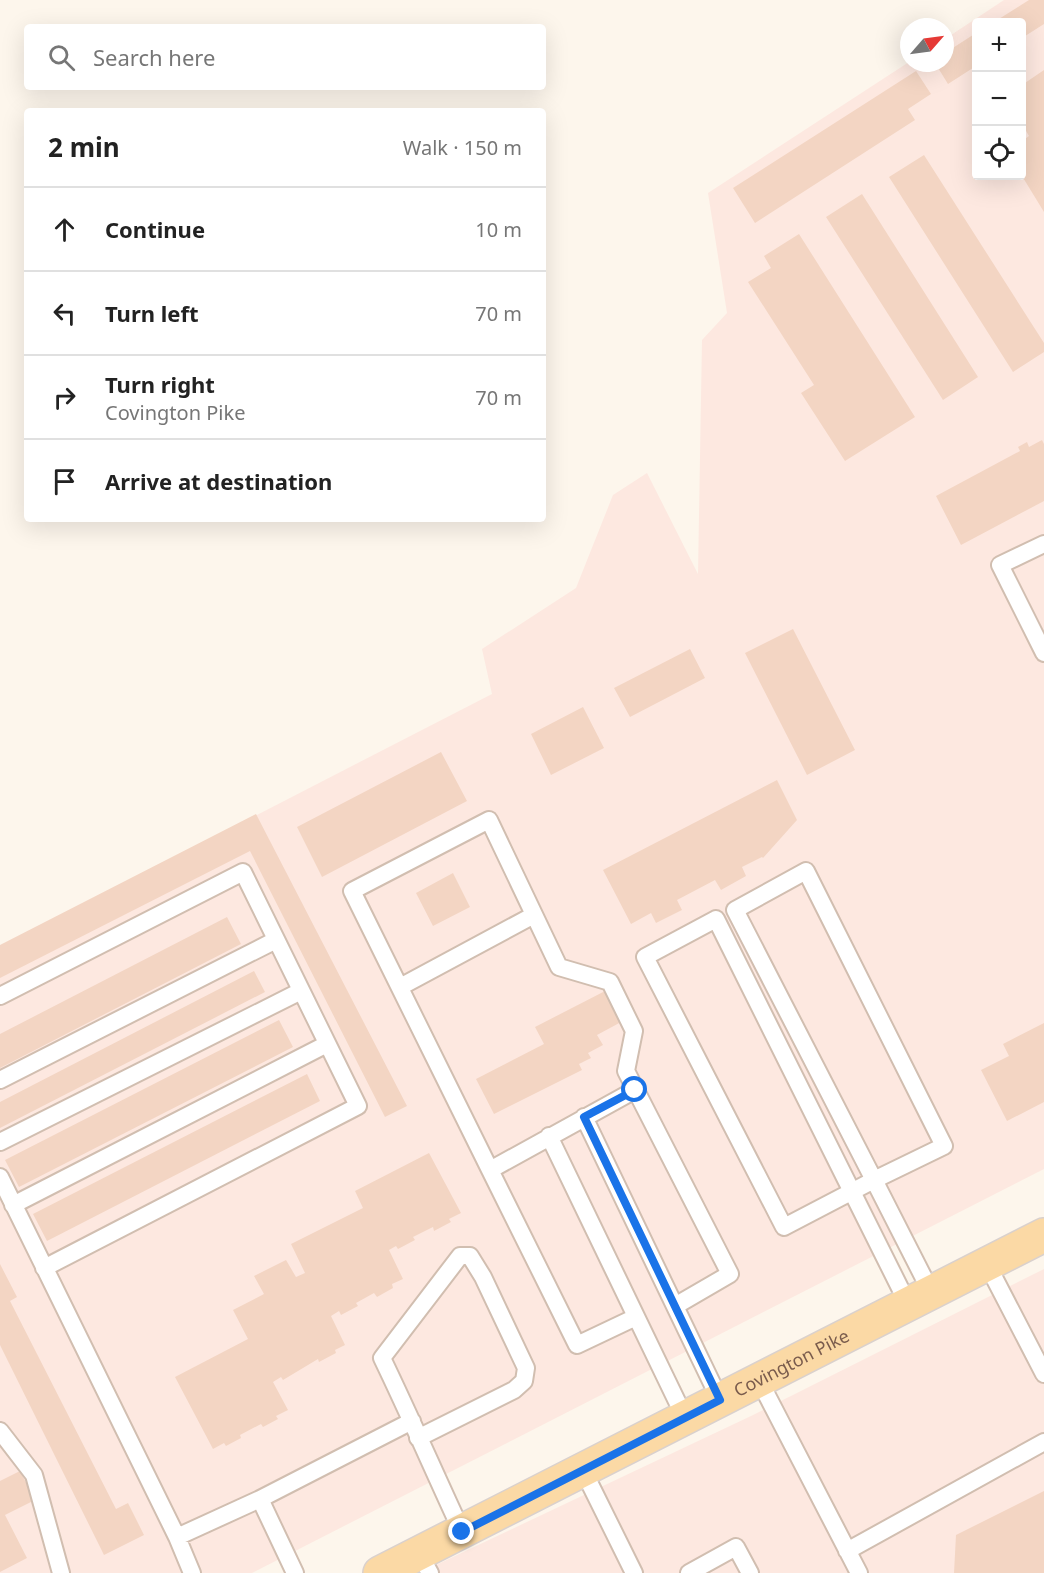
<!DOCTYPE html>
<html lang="en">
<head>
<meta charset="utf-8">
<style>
  body { margin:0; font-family:"Noto Sans",sans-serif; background:#f2f2f2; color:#222 }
  .controls { position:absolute; right:18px; top:18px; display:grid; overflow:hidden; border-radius:6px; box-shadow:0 6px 24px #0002 }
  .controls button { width:54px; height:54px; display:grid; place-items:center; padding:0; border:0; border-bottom:2px solid #e0e0e0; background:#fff; color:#222; font:30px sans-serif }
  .compass { position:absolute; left:900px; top:18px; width:54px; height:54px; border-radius:50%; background:#fff; box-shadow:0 6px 24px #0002; rotate:62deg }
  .stop { position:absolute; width:18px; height:18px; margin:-14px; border:4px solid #1a73e8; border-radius:50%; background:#fff }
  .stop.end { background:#1a73e8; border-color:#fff; box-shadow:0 2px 6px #0008 }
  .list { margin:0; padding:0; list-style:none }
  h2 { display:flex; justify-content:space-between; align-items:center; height:78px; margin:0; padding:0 24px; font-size:26px }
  h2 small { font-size:20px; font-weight:400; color:#767676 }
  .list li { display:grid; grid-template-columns:39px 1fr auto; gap:18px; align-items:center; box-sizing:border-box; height:84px; padding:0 24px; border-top:2px solid #e0e0e0 }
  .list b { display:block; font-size:22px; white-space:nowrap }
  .list p { margin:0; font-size:20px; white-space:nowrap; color:#767676 }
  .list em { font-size:20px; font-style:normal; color:#767676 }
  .icon { flex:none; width:33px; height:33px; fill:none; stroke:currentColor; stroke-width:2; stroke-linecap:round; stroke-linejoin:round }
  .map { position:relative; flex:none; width:1044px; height:1573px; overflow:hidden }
  .search { position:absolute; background:#fff; box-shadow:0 6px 24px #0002; left:24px; top:24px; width:522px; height:66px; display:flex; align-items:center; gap:15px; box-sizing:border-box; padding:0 21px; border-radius:6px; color:#767676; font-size:22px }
  .panel { position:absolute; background:#fff; box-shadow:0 6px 24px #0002; left:24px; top:108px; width:522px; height:414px; border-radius:6px }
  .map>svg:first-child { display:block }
  .commercial { fill:#fde8e0; fill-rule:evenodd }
  .building { fill:#f3d5c3 }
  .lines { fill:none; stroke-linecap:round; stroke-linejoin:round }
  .lane-casing { stroke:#d1beb0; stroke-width:20 }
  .primary-casing { stroke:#dad1cd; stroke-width:36 }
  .lane { stroke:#fff; stroke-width:16 }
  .primary { stroke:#fbd9a5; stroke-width:33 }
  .route { stroke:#1a73e8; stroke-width:8 }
  .labels { text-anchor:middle; stroke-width:5; stroke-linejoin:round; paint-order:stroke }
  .street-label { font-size:18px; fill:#7a5c4d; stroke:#fffaf3 }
</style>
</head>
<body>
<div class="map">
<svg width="1044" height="1573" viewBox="0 0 1044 1573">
  <rect width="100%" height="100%" fill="#fdf6ec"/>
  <path class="commercial" d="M 1004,0 L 1044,0 L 1044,1169 L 252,1573 L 0,1573 L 0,947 L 492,694 L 482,649 L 576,588 L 613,495 L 647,473 L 698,574 L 702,340 L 727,313 L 708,193 L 909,62 L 945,63 L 945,39 ZM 976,22 L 1022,22 L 1022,176 L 976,176 Z
    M 1044,1269 L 1044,1573 L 419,1573 L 751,1416 Z"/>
  <path class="building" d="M 1029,0 L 1044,0 L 1044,24 L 1022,38 L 1022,22 L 994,22 Z
    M 976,33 L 976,66 L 948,84 L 935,63 L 945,63 L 945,53 Z
    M 1044,70 L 1044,212 L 1022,176 L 1022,141 L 1029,136 L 1022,124 L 1022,85 Z
    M 916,71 L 931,94 L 908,109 L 915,120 L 755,223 L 733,188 Z
    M 924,155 L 1044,343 L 1044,352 L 1013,372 L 889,177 Z
    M 862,194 L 978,377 L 943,400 L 826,217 Z
    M 799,234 L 915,417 L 845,461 L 801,393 L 814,385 L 748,282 L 771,268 L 764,256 Z
    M 1042,440 L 1044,444 L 1044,501 L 961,545 L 936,496 L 1020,451 L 1018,447 L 1027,442 L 1029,447 Z
    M 793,629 L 855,750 L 807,775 L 745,653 Z
    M 690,649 L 705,678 L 630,717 L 614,688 Z
    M 583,707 L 604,748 L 551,775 L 531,734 Z
    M 441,752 L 467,801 L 322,877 L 297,827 Z
    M 777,780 L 797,820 L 763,858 L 762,857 L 742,867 L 746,876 L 721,890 L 715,880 L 677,900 L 682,910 L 656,923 L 651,913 L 631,924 L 603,870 Z
    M 256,814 L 407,1106 L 385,1117 L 250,851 L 0,978 L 0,945 Z
    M 453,873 L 470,907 L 433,926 L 416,893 Z
    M 227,917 L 241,944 L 0,1068 L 0,1034 Z
    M 254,971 L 265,992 L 0,1128 L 0,1102 Z
    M 607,990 L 623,1021 L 597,1035 L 603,1045 L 588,1053 L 591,1058 L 579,1064 L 582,1070 L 494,1114 L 476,1079 L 544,1044 L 535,1027 Z
    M 279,1020 L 293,1047 L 19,1187 L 5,1160 Z
    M 1044,1023 L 1044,1102 L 1007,1121 L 981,1070 L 1009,1056 L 1003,1044 Z
    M 307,1074 L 320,1101 L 47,1241 L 33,1214 Z
    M 429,1153 L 461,1213 L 449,1219 L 451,1222 L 434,1231 L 433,1227 L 413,1237 L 415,1240 L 398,1249 L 396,1246 L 389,1250 L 403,1279 L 392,1284 L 393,1288 L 377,1297 L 374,1293 L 356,1303 L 358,1306 L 341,1315 L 339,1311 L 331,1316 L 345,1345 L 335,1350 L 336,1353 L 319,1362 L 318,1359 L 283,1380 L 281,1377 L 273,1382 L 288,1410 L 276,1416 L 278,1419 L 263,1427 L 261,1424 L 240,1435 L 241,1438 L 226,1446 L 224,1443 L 213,1449 L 175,1377 L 248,1339 L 233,1310 L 264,1294 L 254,1276 L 286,1260 L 296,1277 L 305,1273 L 291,1244 L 363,1208 L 355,1191 Z
    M 0,1264 L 17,1297 L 10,1301 L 116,1509 L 128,1503 L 144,1535 L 104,1555 L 0,1345 Z
    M 20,1471 L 35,1500 L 5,1515 L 27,1558 L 0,1572 L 0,1481 Z
    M 1044,1491 L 1044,1573 L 954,1573 L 956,1535 Z"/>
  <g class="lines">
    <g class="lane-casing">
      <path id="lane" d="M 1044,544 L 1000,565 L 1044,653
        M 806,871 L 944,1146 L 874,1180 L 735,910 Z
        M 400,987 L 534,915
        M 0,996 L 243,872 L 358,1106 L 44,1268
        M 0,1080 L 276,940
        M 635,1090 L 490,1170 L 352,891 L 489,820 L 559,967 L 610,982 L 634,1031 L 626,1071 L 730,1274 L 675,1306
        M 584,1117 L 720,1400
        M 549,1136 L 685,1418
        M 0,1142 L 301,991
        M 490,1170 L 577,1345 L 636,1317
        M 0,1177 L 177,1537 L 192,1573
        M 13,1205 L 327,1044
        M 987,1264 L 1044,1374
        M 908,1304 L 716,919 L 645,957 L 784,1227 L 874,1180 L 931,1292
        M 759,1380 L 859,1573
        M 0,1431 L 34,1475 L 61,1573
        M 418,1438 L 514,1390 L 524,1381 L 526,1368 L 483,1277 L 470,1256 L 460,1256 L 382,1358 C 410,1416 435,1474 462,1532
        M 583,1470 L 634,1573
        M 260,1499 L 412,1421
        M 177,1537 L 260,1499 L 295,1573
        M 847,1551 L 1044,1442
        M 419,1553 L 430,1573
        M 689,1573 L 736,1547 L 750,1573"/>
    </g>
    <g class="primary-casing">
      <g id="primary">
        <path id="s1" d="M 380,1573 L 1044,1235"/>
      </g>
    </g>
    <use href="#lane" class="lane"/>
    <use href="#primary" class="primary"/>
  </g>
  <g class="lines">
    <path class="route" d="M 462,1532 L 720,1400 L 584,1117 L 635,1090"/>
  </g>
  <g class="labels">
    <g class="street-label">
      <text dy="6" stroke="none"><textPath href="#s1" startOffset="462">Covington Pike</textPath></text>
    </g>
  </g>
</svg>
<div class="controls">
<button>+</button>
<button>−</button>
<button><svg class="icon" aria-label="locate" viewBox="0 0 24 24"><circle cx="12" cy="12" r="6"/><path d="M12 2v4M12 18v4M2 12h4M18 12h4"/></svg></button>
</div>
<svg class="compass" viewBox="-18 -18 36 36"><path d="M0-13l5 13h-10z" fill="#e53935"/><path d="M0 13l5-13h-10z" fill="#767676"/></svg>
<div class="stop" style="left:635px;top:1090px"></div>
<div class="stop end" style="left:462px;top:1532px"></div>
<div class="search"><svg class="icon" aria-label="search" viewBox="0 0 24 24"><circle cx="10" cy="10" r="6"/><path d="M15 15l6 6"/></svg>Search here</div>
<section class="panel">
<h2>2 min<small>Walk · 150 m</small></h2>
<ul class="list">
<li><svg class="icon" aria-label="ahead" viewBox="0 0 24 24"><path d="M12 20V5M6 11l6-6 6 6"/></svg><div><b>Continue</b></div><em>10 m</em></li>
<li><svg class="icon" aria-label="left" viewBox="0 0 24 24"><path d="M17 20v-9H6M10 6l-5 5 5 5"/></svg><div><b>Turn left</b></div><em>70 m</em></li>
<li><svg class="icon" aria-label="right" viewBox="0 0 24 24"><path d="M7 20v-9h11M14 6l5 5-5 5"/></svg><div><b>Turn right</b><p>Covington Pike</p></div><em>70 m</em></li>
<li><svg class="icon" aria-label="arrive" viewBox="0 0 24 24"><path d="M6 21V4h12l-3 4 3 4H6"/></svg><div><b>Arrive at destination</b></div></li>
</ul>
</section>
</div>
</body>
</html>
